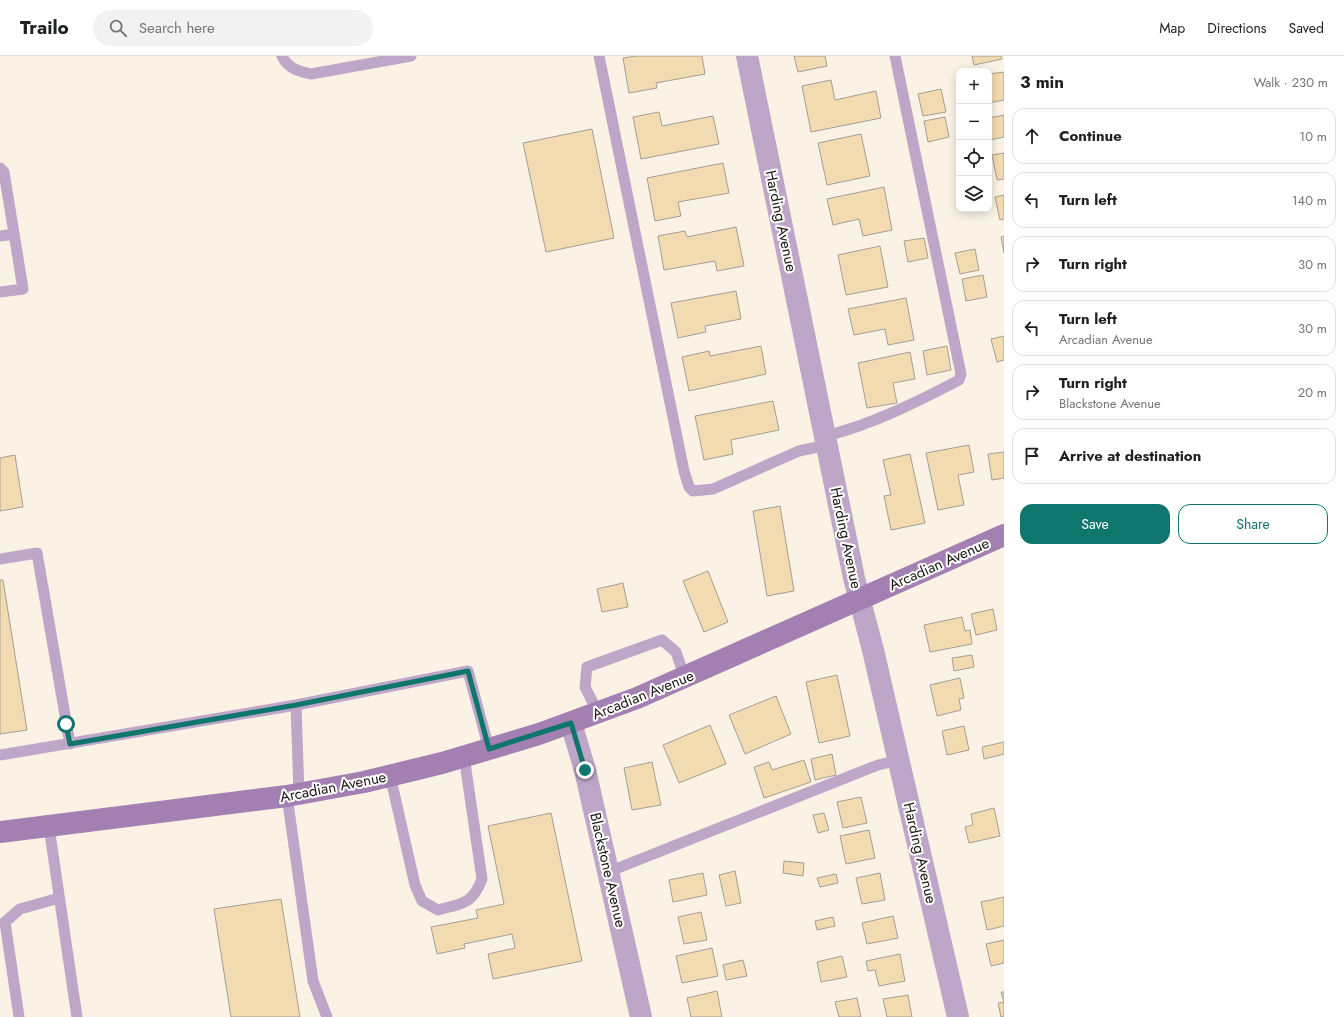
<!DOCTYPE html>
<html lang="en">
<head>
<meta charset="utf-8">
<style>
  body { margin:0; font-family:Jost,sans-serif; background:#f2f2f2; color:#202124 }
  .controls { position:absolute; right:12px; top:12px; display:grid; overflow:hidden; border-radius:8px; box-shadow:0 2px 10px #0003 }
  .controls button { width:36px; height:36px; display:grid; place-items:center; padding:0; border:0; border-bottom:1px solid #e0e0e0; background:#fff; color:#202124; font:20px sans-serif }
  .stop { position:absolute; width:12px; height:12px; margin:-9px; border:3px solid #0f766e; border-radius:50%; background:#fff }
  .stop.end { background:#0f766e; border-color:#fff; box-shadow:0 1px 4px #0008 }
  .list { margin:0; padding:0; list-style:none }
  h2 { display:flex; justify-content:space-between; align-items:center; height:52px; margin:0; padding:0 16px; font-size:17px }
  h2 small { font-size:13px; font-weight:400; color:#757577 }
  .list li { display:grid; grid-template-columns:26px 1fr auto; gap:12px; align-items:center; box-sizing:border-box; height:56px; margin:0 8px 8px; padding:0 8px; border:1px solid #e0e0e0; border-radius:12px }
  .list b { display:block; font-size:15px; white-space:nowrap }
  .list p { margin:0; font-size:13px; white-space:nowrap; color:#757577 }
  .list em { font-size:13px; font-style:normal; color:#757577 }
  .actions { display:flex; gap:8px; padding:12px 16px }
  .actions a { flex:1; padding:9px 0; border:1px solid #0f766e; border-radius:12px; text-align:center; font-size:14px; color:#0f766e }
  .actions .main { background:#0f766e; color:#fff }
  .icon { flex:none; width:22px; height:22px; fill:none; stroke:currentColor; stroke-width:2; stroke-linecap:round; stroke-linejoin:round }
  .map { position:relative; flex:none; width:1004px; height:961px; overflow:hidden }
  header { display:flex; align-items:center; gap:24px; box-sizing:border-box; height:56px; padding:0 20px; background:#fff; border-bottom:1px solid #e0e0e0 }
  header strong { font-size:19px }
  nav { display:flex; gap:22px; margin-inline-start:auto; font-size:14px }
  .search { width:280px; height:36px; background:#f2f2f2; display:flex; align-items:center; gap:10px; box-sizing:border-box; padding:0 14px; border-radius:22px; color:#757577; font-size:15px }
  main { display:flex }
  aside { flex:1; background:#fff }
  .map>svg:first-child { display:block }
  .building { fill:#f2dab1; stroke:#a59e93 }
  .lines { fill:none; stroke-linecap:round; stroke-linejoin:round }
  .lane { stroke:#bda6c7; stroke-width:11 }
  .street { stroke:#bda6c7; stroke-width:22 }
  .secondary { stroke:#a380b1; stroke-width:22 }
  .route { stroke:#0f766e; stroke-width:5 }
  .labels { text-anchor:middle; stroke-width:4; stroke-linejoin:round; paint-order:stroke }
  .street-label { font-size:15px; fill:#1a1713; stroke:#fff }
</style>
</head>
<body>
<header>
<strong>Trailo</strong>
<div class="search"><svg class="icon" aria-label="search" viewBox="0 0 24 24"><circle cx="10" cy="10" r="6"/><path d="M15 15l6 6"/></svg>Search here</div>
<nav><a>Map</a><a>Directions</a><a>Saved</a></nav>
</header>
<main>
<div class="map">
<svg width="1004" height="961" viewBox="0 0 1004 961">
  <rect width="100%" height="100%" fill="#f9f2e5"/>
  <path class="building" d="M 636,0 L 702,0 L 705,18 L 656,27 L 657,32 L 629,37 L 623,2 Z
    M 794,0 L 825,0 L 827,10 L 798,16 Z
    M 972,0 L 1001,0 L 1002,3 L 974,9 Z
    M 1004,16 L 1004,44 L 989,47 L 989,18 Z
    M 831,24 L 835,44 L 876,35 L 881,62 L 811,76 L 802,30 Z
    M 941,33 L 946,56 L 923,60 L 918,38 Z
    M 659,56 L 662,70 L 713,60 L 719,88 L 641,103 L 633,61 Z
    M 1004,59 L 1004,81 L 989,84 L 989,62 Z
    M 945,61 L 949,81 L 928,86 L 924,65 Z
    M 592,73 L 614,182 L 546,196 L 523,87 Z
    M 861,78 L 870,120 L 827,129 L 818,87 Z
    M 1004,97 L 1004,123 L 997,124 L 992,99 Z
    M 723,107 L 729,137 L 678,146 L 681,160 L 655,165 L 647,122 Z
    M 884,131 L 892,174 L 863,180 L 859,163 L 833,169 L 827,143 Z
    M 1004,139 L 1004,163 L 1000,164 L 995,141 Z
    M 736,171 L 744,210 L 717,215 L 715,205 L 664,214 L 658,180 L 685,175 L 687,181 Z
    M 1004,180 L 1004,197 L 1001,181 Z
    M 924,182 L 928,202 L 908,206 L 904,185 Z
    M 880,190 L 888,231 L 846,239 L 838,199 Z
    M 975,193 L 979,214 L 960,218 L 955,197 Z
    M 983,219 L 987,241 L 966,245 L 962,223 Z
    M 736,235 L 741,263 L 705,270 L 706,276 L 678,282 L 671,247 Z
    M 906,242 L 914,284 L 888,289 L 885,273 L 854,279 L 848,253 Z
    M 1004,280 L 1004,304 L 997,306 L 991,283 Z
    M 761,290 L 766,318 L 689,335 L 682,301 L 709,295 L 710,300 Z
    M 947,290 L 951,314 L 927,319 L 923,295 Z
    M 910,296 L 915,323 L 893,327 L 897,347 L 867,352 L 858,307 Z
    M 773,345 L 779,374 L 731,384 L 733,398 L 704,404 L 695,360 Z
    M 969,389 L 974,416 L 958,419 L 964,449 L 938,454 L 926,397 Z
    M 1004,396 L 1004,422 L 992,424 L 988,398 Z
    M 910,398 L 925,467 L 891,474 L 884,440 L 891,439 L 883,404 Z
    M 15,399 L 23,451 L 0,455 L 0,402 Z
    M 780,450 L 794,535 L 767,540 L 753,455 Z
    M 708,515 L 728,566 L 704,576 L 683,525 Z
    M 0,524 L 3,524 L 27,674 L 0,678 Z
    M 623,527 L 628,551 L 602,556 L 597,533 Z
    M 993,553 L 997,574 L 976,579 L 971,558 Z
    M 962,561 L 965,575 L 970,574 L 972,588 L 930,596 L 924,569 Z
    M 972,599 L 974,611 L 954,615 L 952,602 Z
    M 837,619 L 850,680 L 819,687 L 806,626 Z
    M 960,622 L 964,642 L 959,643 L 961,654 L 937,660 L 930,629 Z
    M 776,640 L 791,678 L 745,698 L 729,659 Z
    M 710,669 L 726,708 L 679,727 L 663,689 Z
    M 964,670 L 969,694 L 947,699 L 942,675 Z
    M 1004,686 L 1004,698 L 984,703 L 982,691 Z
    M 832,698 L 836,719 L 815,724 L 811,703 Z
    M 804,704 L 811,726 L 764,742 L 754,711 L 769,706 L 772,714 Z
    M 652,706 L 661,749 L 632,754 L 624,712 Z
    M 861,741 L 867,767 L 843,772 L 837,746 Z
    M 994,752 L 1000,780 L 969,787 L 965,771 L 973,769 L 971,758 Z
    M 551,757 L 582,905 L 493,923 L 488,898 L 515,892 L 512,878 L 464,888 L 465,892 L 437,898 L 431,871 L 478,862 L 476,854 L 504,848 L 488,770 Z
    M 824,757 L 829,774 L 818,777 L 813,759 Z
    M 869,774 L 875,802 L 846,808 L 840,780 Z
    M 784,805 L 804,807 L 803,820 L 783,817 Z
    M 735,815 L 741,847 L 726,850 L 719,819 Z
    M 703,817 L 707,839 L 673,846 L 669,824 Z
    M 880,817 L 885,844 L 862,848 L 856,822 Z
    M 836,818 L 838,827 L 820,831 L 817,822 Z
    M 1004,841 L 1004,870 L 987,874 L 981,846 Z
    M 281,843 L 300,961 L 231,961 L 214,853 Z
    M 701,856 L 707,884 L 684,888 L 678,861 Z
    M 893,860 L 898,882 L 867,888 L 862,867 Z
    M 833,861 L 835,870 L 817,874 L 815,865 Z
    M 1004,884 L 1004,907 L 991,910 L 986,888 Z
    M 712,892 L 718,920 L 682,927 L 676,900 Z
    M 900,898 L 905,925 L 879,930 L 875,914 L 868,915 L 866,905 Z
    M 842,900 L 847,921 L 821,926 L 817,906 Z
    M 743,904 L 747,920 L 726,924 L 723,909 Z
    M 717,935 L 722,961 L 691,961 L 687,942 Z
    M 1001,936 L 1004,936 L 1004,960 L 1001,961 L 998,947 L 1004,946 Z
    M 908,939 L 912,961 L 887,961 L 883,943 Z
    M 857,942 L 861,961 L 839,961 L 835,946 Z"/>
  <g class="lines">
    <path class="lane" d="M 282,0 C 288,13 299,15 311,18 L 411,0
      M 599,0 L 684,415 L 689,431 L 693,435 L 713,433 L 799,395 L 827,389
      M 0,112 L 4,116 L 23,233 L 0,236
      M 0,180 L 14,178
      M 825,380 C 869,370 919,345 959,324 L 961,318 L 895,0
      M 0,503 L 37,497 L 70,688
      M 598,657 L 585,631 L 587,611 L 662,584 L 676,596 L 685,622
      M 0,699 L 296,649
      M 390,719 L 415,829 L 422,845 L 438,854 C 463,847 472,849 482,823 L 464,700
      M 299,738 L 296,649 L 468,615 L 489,693
      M 287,740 L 313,925 L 327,961
      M 49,771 L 77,961
      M 608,816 L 878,709 L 899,704
      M 19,961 L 5,866 L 20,853 L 59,842"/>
    <path class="street" d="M 747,0 L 854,522 L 873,594 L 958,961
      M 571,667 L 585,714 L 641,961"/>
    <path class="secondary" d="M 0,776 L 287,740 L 364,726 L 442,707 L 539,678 L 637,642 L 1004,479"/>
  </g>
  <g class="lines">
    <path class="route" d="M 66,668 L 70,688 L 296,649 L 468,615 L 489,693 L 571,667 L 585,714"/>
  </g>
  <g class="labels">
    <g class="street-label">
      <text transform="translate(781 165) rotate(78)" y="5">Harding Avenue</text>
      <text transform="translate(846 482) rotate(78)" y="5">Harding Avenue</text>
      <text transform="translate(939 508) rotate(-24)" y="5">Arcadian Avenue</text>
      <text transform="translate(643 639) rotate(-22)" y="5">Arcadian Avenue</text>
      <text transform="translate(333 731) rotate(-11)" y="5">Arcadian Avenue</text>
      <text transform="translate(920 797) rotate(77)" y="5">Harding Avenue</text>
      <text transform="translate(608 814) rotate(77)" y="5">Blackstone Avenue</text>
    </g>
  </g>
</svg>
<div class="controls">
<button>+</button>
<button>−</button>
<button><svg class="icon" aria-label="locate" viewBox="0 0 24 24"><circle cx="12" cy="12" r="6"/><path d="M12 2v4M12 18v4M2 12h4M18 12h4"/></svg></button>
<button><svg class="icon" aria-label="layers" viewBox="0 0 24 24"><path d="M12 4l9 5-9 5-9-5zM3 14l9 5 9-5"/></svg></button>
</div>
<div class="stop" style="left:66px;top:668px"></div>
<div class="stop end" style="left:585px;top:714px"></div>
</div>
<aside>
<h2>3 min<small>Walk · 230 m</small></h2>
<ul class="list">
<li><svg class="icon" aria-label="ahead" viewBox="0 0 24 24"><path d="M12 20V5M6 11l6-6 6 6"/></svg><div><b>Continue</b></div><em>10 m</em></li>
<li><svg class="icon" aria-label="left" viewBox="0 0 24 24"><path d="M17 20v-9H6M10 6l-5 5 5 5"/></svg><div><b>Turn left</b></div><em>140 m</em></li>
<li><svg class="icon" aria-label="right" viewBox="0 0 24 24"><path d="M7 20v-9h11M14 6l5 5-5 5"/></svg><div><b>Turn right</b></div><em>30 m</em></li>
<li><svg class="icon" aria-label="left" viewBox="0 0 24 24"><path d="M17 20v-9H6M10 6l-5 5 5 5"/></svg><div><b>Turn left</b><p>Arcadian Avenue</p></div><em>30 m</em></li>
<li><svg class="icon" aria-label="right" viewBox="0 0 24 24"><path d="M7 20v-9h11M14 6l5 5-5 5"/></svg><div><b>Turn right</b><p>Blackstone Avenue</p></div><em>20 m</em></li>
<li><svg class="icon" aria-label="arrive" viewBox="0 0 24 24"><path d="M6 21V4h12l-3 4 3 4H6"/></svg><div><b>Arrive at destination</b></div></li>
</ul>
<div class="actions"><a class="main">Save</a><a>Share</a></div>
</aside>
</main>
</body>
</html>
